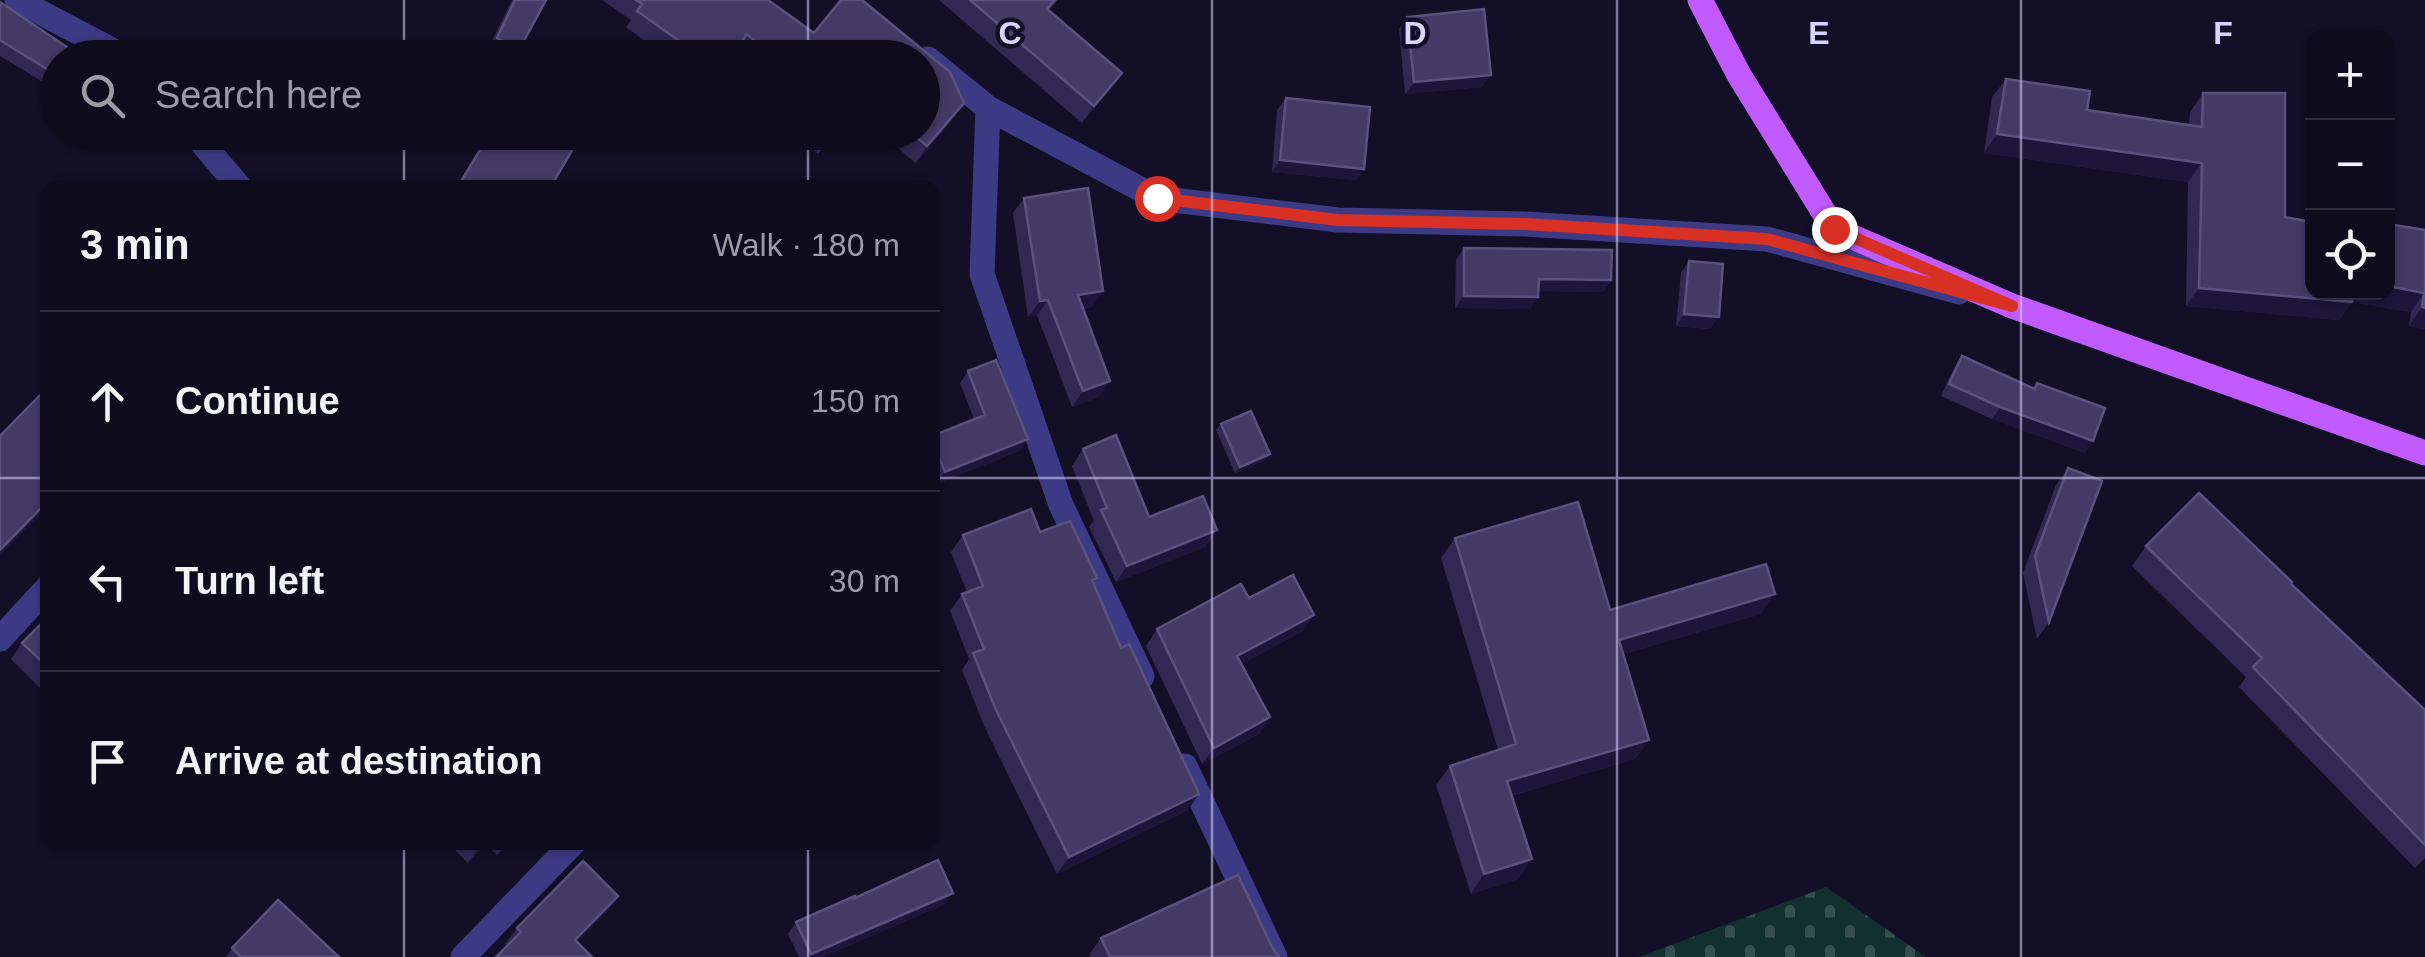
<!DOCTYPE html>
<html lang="en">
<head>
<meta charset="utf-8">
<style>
  body { margin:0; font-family:Helvetica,sans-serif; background:#1c1929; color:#f1f3f6 }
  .controls { position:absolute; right:30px; top:30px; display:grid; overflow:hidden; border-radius:20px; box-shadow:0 2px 8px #0004 }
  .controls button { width:90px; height:90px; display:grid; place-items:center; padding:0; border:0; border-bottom:2px solid #2e2b3b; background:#0e0b1c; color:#f1f3f6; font:50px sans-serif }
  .stop { position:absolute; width:30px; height:30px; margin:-22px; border:8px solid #d93025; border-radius:50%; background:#fff }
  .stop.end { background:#d93025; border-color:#fff; box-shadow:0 2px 10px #0008 }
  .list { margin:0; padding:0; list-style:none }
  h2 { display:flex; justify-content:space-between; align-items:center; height:130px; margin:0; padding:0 40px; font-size:42px }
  h2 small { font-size:32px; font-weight:400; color:#9b9ba3 }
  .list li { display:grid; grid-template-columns:65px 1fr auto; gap:30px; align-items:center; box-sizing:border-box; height:180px; padding:0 40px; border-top:2px solid #2e2b3b }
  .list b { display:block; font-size:38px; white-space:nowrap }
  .list em { font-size:32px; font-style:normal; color:#9b9ba3 }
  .icon { flex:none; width:55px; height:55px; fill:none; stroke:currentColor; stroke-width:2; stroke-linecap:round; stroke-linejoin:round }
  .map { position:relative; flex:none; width:2425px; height:957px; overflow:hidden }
  .search { position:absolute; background:#0e0b1c; box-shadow:0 2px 8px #0004; left:40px; top:40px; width:900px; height:110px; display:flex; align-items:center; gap:25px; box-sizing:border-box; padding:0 35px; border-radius:55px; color:#9b9ba3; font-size:38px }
  .panel { position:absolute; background:#0e0b1c; box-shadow:0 2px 8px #0004; left:40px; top:180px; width:900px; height:670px; border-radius:20px }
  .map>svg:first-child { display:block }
  .cemetery { fill:url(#cemetery-stones) }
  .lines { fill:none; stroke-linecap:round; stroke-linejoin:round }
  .minor { stroke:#3d3a85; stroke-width:25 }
  .major { stroke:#c25bff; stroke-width:25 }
  .wall { fill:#312854 }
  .shaded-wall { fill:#1d163a }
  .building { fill:#433a66; stroke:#5a527e; stroke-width:2.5 }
  .route { stroke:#d93025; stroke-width:12 }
  .grid { fill:none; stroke:#d9d4ff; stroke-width:2.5; stroke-opacity:0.55 }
  .grid-label { font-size:32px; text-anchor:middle; font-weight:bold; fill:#d9d4ff; stroke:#130f26; stroke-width:9; stroke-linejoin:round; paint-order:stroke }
</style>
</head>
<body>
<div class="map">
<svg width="2425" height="957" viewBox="0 0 2425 957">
  <defs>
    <pattern id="cemetery-stones" width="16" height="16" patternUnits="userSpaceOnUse" patternTransform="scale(2.5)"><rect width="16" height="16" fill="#12302f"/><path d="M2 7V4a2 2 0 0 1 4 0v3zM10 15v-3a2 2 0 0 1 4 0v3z" fill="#344d4e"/></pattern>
  </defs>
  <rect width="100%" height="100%" fill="#130f26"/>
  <path class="cemetery" d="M 1826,887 L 1926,957 L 1639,957 Z"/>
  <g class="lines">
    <path class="minor" d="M 17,0 L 127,58
      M 928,59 L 988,108 L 1157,198 L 1338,220 L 1525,224 L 1767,239 L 1959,292
      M 988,108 L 982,274 L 1061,505 L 1142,676
      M 193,132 L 240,188
      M 0,639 L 48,587
      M 1185,766 L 1275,957
      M 463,957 L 574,842"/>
    <path class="major" d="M 1700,0 L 1739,75 L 1834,229 L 2012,306 L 2425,453"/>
  </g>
  <path class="wall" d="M 512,0 L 546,0 L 514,58 L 491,58 L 485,55 Z
    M 602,0 L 768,0 L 814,33 L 841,0 L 862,0 L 950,72 L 964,103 L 952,120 L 916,163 L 878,132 L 922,132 L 922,58 L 744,58 L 736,51 L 731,58 L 668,58 L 626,27 L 631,20 Z
    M 939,0 L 1058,0 L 1049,10 L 1122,73 L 1110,90 L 1082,123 Z
    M 0,2 L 58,58 L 58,91 L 0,56 Z
    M 1407,17 L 1482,87 L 1405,94 L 1399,29 Z
    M 2006,79 L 2087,110 L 2189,125 L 2190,112 L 2203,93 L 2285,217 L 2312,292 L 2425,230 L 2425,329 L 2409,326 L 2411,312 L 2352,302 L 2339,320 L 2186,306 L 2188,182 L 1984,153 L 1992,97 Z
    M 1286,98 L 1356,180 L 1272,172 L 1277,110 Z
    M 489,132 L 550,132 L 550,188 L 456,188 Z
    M 791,132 L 836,132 L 818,154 Z
    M 1024,198 L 1092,307 L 1083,309 L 1099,397 L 1072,407 L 1037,315 L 1028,317 L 1013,213 Z
    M 1464,248 L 1611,280 L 1603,292 L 1538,291 L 1530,309 L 1455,308 L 1456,260 Z
    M 1689,261 L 1710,329 L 1676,326 L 1681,273 Z
    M 1962,356 L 2033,389 L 2037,383 L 2093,441 L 2085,453 L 1992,419 L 1941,396 L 1954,368 Z
    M 968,371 L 1028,439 L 1019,451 L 936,484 L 932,474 L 932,441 L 974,419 L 960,383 Z
    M 1221,424 L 1266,460 L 1235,473 L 1216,430 Z
    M 1083,449 L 1149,517 L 1217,530 L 1205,547 L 1116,582 L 1089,527 L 1094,521 L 1072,466 Z
    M 2068,468 L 2049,622 L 2037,639 L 2023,573 L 2056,485 Z
    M 1040,532 L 1097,578 L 1093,583 L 1188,810 L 1057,874 L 984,726 L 962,670 L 969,659 L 950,611 L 962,594 L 967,592 L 951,552 L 963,535 Z
    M 1455,538 L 1610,610 L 1761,614 L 1623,654 L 1649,740 L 1635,759 L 1511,796 L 1532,859 L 1518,879 L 1471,894 L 1436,785 L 1450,766 L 1498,750 L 1441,558 Z
    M 2146,546 L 2291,584 L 2425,710 L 2425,858 L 2415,868 L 2239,687 L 2246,677 L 2132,566 Z
    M 1249,598 L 1303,631 L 1242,664 L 1270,717 L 1259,734 L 1202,764 L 1146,646 L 1157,629 Z
    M 48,617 L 48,696 L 11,659 L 22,643 Z
    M 447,842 L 509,842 L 497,855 L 485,844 L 468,863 Z
    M 855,898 L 945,904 L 823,957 L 799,957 L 788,934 L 796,922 Z
    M 607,912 L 507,946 L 505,944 L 517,928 Z
    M 1101,938 L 1272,947 L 1279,957 L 1090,957 L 1089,955 Z
    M 232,948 L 339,957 L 226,957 Z"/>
  <path class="shaded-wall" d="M 1122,73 L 1110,90 L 1082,123 L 1094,106 Z
    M 1491,75 L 1482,87 L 1405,94 L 1414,82 Z
    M 964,103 L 952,120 L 916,163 L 927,146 Z
    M 1997,134 L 2202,163 L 2188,182 L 1984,153 Z
    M 1280,160 L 1364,169 L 1356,180 L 1272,172 Z
    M 1539,279 L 1611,280 L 1603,292 L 1530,291 Z
    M 2388,286 L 2424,293 L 2411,312 L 2341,300 L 2346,292 L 2388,292 Z
    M 2199,288 L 2352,302 L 2339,320 L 2186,306 Z
    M 1103,291 L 1092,307 L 1067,311 L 1078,295 Z
    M 1464,296 L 1538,297 L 1530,309 L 1455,308 Z
    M 1048,300 L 1037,315 L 1028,317 L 1040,301 Z
    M 2422,307 L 2425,308 L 2425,329 L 2409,326 Z
    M 1684,314 L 1719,317 L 1710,329 L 1676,326 Z
    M 1110,381 L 1099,397 L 1072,407 L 1083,391 Z
    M 2000,407 L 2093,441 L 2085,453 L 1992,419 Z
    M 1028,439 L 1019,451 L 936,484 L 945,472 Z
    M 1270,454 L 1266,460 L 1235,473 L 1240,467 Z
    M 48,501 L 48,507 L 0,555 L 0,550 Z
    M 1217,530 L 1205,547 L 1116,582 L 1127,566 Z
    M 1775,594 L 1761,614 L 1605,659 L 1619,640 Z
    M 1314,615 L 1303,631 L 1226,673 L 1237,656 Z
    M 1270,717 L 1259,734 L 1202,764 L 1214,748 Z
    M 1649,740 L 1635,759 L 1493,801 L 1507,781 Z
    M 1199,794 L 1188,810 L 1057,874 L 1069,857 Z
    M 483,842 L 486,842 L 468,863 L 480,846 Z
    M 1532,859 L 1518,879 L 1471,894 L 1484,874 Z
    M 953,893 L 945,904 L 823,957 L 809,957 L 811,954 Z
    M 618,896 L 607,912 L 563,956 L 575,940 Z"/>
  <path class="building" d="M 515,0 L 546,0 L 519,50 L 497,38 Z
    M 636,0 L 768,0 L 814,33 L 841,0 L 862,0 L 950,72 L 964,103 L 927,146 L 910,132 L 922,132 L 922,58 L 775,58 L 747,34 L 730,58 L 672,58 L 682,43 L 637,11 L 642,4 Z
    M 970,0 L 1055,0 L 1047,9 L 1122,73 L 1094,106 Z
    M 0,2 L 83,58 L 58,58 L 58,76 L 0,40 Z
    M 1484,9 L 1491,75 L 1414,82 L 1407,17 Z
    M 2006,79 L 2090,91 L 2087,110 L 2202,127 L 2203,93 L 2285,93 L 2285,217 L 2312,222 L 2312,292 L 2353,292 L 2352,302 L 2199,288 L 2202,163 L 1997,134 Z
    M 1286,98 L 1370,107 L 1364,169 L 1280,160 Z
    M 491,132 L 550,132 L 574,147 L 550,188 L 457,188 Z
    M 823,132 L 834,132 L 830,138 Z
    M 1088,188 L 1103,291 L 1078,295 L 1110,381 L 1083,391 L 1048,300 L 1040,301 L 1024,198 Z
    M 2388,224 L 2425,230 L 2425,308 L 2422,307 L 2424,293 L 2388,286 Z
    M 1464,248 L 1612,250 L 1611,280 L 1539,279 L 1538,297 L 1464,296 Z
    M 1689,261 L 1723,264 L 1719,317 L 1684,314 Z
    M 1962,356 L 2035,389 L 2037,383 L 2105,408 L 2093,441 L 2000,407 L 1949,384 Z
    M 996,360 L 1028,439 L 945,472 L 932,441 L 932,436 L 985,415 L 968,371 Z
    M 48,387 L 48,501 L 0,550 L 0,436 Z
    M 1251,411 L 1270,454 L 1240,467 L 1221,424 Z
    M 1116,435 L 1149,517 L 1203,496 L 1217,530 L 1127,566 L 1101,510 L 1107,508 L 1083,449 Z
    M 2068,468 L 2102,481 L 2049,622 L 2035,556 Z
    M 2199,493 L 2292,582 L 2291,584 L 2425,710 L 2425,845 L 2253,667 L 2262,658 L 2146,546 Z
    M 1578,502 L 1610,610 L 1766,564 L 1775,594 L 1619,640 L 1649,740 L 1507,781 L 1532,859 L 1484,874 L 1450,766 L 1516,744 L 1455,538 Z
    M 1031,509 L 1040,532 L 1070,521 L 1097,578 L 1092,580 L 1121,648 L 1129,644 L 1199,794 L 1069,857 L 996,710 L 973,653 L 984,649 L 962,594 L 983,586 L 963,535 Z
    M 1293,575 L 1314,615 L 1237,656 L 1270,717 L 1214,748 L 1157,629 L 1241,584 L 1249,598 Z
    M 48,617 L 48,667 L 22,643 Z
    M 938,860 L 953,893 L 811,954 L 796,922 L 855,896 L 855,898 Z
    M 583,861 L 618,896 L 575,940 L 592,957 L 496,957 L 521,932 L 517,928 Z
    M 1238,875 L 1272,947 L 1279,957 L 1110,957 L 1101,938 Z
    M 278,900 L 339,957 L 241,957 L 232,948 Z"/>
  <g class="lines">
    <path class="route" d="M 1157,198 L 1338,220 L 1525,224 L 1767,239 L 2012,306 L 1834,229"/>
  </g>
  <path class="grid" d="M 404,0 L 404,58M 808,0 L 808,58M 1212,0 L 1212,957M 1617,0 L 1617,957M 2021,0 L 2021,957M 404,132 L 404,188M 808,132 L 808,188M 0,478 L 48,478M 932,478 L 2425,478M 404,842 L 404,957M 808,842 L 808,957"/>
  <g class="grid-label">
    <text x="1010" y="44">C</text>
    <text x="1415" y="44">D</text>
    <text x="1819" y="44">E</text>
    <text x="2223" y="44">F</text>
  </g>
</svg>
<div class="controls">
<button>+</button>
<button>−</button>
<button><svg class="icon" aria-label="locate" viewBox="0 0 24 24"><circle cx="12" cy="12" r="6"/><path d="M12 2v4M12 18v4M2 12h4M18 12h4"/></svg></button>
</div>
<div class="stop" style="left:1157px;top:198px"></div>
<div class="stop end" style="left:1834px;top:229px"></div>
<div class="search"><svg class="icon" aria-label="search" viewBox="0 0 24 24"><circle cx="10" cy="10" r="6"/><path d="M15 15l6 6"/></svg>Search here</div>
<section class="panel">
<h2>3 min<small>Walk · 180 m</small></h2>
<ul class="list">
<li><svg class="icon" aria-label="ahead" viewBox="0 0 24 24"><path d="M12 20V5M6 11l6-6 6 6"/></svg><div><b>Continue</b></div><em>150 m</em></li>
<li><svg class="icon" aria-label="left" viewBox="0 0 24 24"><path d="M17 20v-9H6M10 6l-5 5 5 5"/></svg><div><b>Turn left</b></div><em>30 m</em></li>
<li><svg class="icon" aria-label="arrive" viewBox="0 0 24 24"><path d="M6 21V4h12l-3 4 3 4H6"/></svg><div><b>Arrive at destination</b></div></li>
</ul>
</section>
</div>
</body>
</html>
